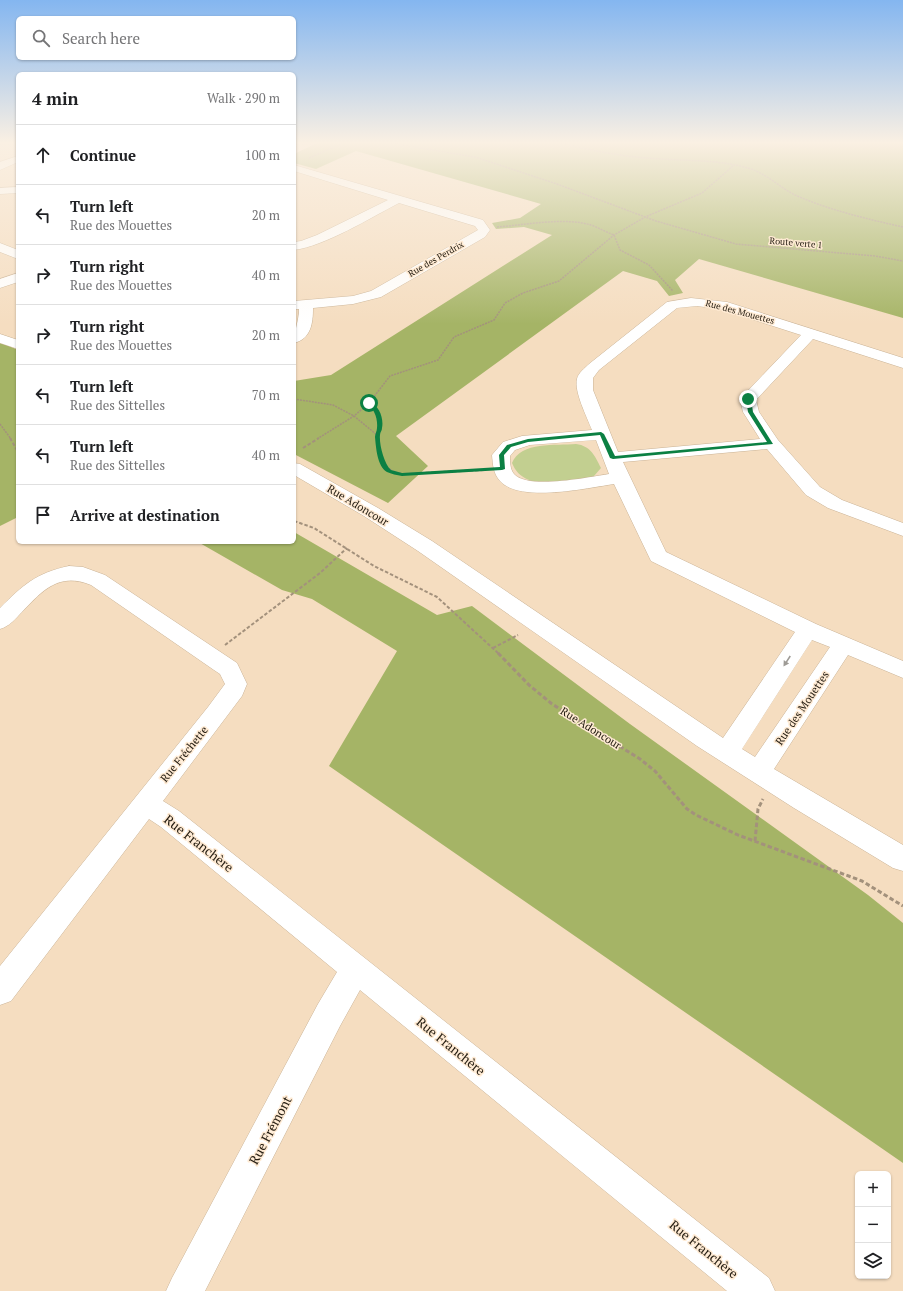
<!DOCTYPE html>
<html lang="en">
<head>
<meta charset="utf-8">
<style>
  body { margin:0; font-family:"PT Serif",serif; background:#f6f6f6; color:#202124 }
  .controls { position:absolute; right:12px; bottom:12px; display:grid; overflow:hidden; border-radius:6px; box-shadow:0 1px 3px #0004 }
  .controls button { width:36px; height:36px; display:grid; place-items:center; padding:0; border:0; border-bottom:1px solid #e0e0e0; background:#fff; color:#202124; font:20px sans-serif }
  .stop { position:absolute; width:12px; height:12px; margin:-9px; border:3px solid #0b8043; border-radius:50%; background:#fff }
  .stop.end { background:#0b8043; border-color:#fff; box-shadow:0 1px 4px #0008 }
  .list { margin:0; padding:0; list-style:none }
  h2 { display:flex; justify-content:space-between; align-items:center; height:52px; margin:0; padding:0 16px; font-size:17px }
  h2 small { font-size:13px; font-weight:400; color:#757577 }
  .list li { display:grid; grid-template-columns:26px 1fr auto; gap:12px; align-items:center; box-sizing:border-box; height:60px; padding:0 16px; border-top:1px solid #e0e0e0 }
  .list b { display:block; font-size:15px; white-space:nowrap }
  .list p { margin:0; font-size:13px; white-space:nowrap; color:#757577 }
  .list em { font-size:13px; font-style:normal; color:#757577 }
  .icon { flex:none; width:22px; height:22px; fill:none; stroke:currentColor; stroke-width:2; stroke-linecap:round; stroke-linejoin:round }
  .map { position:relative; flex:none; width:903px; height:1291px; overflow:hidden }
  .search { position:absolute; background:#fff; box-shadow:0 1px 3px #0004; left:16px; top:16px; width:280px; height:44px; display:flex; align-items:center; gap:10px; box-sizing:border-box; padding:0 14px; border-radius:6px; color:#757577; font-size:15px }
  .panel { position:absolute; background:#fff; box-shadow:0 1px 3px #0004; left:16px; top:72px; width:280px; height:472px; border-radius:6px }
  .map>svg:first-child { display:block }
  .green { fill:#c2cf90 }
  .forest { fill:#a5b466 }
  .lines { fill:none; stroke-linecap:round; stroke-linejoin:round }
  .minor-casing { stroke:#cab396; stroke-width:1 }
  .path-far2 { stroke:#a3917c; stroke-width:1.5; stroke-dasharray:2 1; stroke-linecap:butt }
  .path-far1 { stroke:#a3917c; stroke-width:2; stroke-dasharray:3.5 2; stroke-linecap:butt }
  .path { stroke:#a3917c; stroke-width:3; stroke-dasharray:4.5 2.5; stroke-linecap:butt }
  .minor { fill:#fff; fill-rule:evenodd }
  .oneway { fill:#9e9b96 }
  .route { fill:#0b8043 }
  .labels { text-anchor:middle; stroke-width:3; stroke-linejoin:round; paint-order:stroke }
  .far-street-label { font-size:9px; fill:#282015; stroke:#ffebd4 }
  .street-label { font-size:11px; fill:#282015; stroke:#ffebd4 }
  .near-street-label { font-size:13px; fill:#282015; stroke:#ffebd4 }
</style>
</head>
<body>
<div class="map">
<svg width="903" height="1291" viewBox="0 0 903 1291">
  <rect width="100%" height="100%" fill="#f5ddc0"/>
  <path class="green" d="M 576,444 C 591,446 595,456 601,468 L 594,476 L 588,479 C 564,481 524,493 512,463 C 521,441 556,446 576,444 Z"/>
  <path class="forest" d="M 317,143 L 903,143 L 903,318 L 699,259 L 675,280 L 683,293 L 669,296 L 657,281 L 623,271 L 396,436 L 428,466 L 388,503 L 294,454 L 294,381 L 331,375 L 552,235 L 524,227 L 496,229 L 492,223 L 520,218 L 541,204 L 356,151 L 316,169 L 294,163 L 294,154 Z
    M 0,342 L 18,350 L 18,517 L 0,526 Z
    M 294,532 L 437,615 L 472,606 L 630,724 L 868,895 L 903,923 L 903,1163 L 329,766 L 397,651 L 312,599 L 282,590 L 198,542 L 294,542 Z"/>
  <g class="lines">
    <g class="minor-casing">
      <path id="minor" d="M 18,156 L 18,162 L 0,170 L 0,162 Z
        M 294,165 L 483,220 L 490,230 L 485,237 L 381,297 L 353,304 L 313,308 C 313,323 311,339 294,343 C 294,331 299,321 299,309 L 294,309 L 294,301 L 353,296 L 371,291 L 478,230 L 475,226 L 399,203 C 370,218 325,246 294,250 L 294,242 L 301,241 L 317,235 L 388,200 L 294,171 Z
        M 18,187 L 18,193 L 0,194 L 0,188 Z
        M 0,243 L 18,250 L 18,259 L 0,252 Z
        M 18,273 L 18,282 L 0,288 L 0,279 Z
        M 691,298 L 727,302 L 903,358 L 903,368 L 813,339 L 756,400 L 759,412 L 778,440 L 820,487 L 842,500 L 903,523 L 903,536 L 828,508 L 806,495 L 767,449 L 623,462 L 666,552 L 816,624 L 903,661 L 903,678 L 848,655 L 774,769 L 903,845 L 903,871 L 893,868 L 794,808 L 697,746 L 418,551 L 364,516 L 294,475 L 294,463 L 300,464 L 378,508 L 432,541 L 723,738 L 795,632 L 651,561 L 614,484 C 587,488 520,503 500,481 C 493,473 493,465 492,455 L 503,442 L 522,436 L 592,430 C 587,417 574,392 577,379 C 578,373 585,368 589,364 L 667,302 ZM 697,306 L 720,309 L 801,335 L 740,399 L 743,412 L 760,439 L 618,452 L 593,390 L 593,378 L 599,370 L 677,308 ZM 596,440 L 609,474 C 589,477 528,490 514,474 C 510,469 510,462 510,456 L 515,450 L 530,445 ZM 812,640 L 830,647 L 755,757 L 742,749 Z
        M 0,334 L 18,340 L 18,349 L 0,343 Z
        M 69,566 L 83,567 L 105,575 L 237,663 L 247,684 L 242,696 L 163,801 L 179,811 L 769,1278 L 775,1291 L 727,1291 L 360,990 L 340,1026 L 205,1291 L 166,1291 L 172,1278 L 318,1004 L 337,972 L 161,827 L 149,819 L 11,1001 L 0,1005 L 0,966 L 208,707 L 225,684 L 220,674 L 214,670 L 91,585 C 59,572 43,590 22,612 C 15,619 10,626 0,629 L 0,608 C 23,585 36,573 69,566 Z"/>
    </g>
    <path class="path-far2" d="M 391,143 L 475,157 L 557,184 L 656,221 L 736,244 L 875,256 L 903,261
      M 561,143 C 590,150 618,156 648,158 C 681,161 716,159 748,168 C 766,173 779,187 795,195 C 829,210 867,219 903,227
      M 309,158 L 343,143
      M 497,227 C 525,225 564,217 591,225 C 599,228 606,232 614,235 L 620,250 L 649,265 L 673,291
      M 294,399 L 333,405 L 354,416 L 377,435 L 378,439
      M 369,403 C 379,411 381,423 377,435
      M 0,424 L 11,439
      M 317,439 L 354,416 L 369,403 L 390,376 L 438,360 L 454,337 L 494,320 L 505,303 L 523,293 L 559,281 L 614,235 L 645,217 L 702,193 L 734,165"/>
    <path class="path-far1" d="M 10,438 L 18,452
      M 378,438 C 381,458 380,469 402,474 L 484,470
      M 303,448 L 319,438
      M 294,521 L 314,528 L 374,566 L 437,597 L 499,654
      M 225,645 L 320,573 L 347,548
      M 493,648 L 518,635"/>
    <path class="path" d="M 498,653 L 529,685 L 552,704 L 640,759 L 655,771 L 687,809 L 696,815 L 738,835 L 862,881 L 903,906
      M 755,841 L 758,809 L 763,799"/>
    <use href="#minor" class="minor"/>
  </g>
  <defs><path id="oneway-solid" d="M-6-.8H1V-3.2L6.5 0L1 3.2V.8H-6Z"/></defs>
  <use class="oneway" href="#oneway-solid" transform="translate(787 661) rotate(123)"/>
  <linearGradient id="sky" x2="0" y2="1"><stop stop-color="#84b6f0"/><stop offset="0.44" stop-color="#faf0e3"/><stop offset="1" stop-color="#faf0e3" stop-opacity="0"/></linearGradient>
  <rect width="903" height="324" fill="url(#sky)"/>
  <path class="route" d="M 748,398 L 751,399 L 753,412 L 773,444 L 613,459 L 610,458 L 600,435 L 528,442 L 511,447 L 504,455 L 505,469 L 502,470 L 402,476 C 397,475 391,474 387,472 C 377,466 376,447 375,437 C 375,434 377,431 377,428 C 378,418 374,409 367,403 L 369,402 C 379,405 384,418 382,428 C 382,431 380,432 380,435 C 379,444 384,464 391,470 L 402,473 L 500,467 L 499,455 L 507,445 L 528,439 L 601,432 L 604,434 L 615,456 L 767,442 L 748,412 L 746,399 Z"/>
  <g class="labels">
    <g class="far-street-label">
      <text transform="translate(796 243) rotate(5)" y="3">Route verte 1</text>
      <text transform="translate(436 259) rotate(-30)" y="3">Rue des Perdrix</text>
      <text transform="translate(740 312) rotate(15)" y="3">Rue des Mouettes</text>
    </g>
    <g class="street-label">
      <text transform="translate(358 505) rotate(31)" y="4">Rue Adoncour</text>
      <text transform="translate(802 708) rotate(-56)" y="4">Rue des Mouettes</text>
      <text transform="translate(591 728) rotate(32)" y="4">Rue Adoncour</text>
      <text transform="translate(184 754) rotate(-51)" y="4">Rue Fréchette</text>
    </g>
    <g class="near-street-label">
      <text transform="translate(199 843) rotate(38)" y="5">Rue Franchère</text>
      <text transform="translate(451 1046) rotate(39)" y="5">Rue Franchère</text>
      <text transform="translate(270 1130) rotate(-62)" y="5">Rue Frémont</text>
      <text transform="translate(704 1249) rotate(39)" y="5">Rue Franchère</text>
    </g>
  </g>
</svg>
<div class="controls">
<button>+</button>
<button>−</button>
<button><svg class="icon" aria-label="layers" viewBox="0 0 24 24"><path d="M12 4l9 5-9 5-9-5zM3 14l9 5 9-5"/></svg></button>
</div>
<div class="stop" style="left:369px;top:403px"></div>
<div class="stop end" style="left:748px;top:399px"></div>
<div class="search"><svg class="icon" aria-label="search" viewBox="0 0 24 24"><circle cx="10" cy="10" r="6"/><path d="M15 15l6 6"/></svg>Search here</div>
<section class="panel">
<h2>4 min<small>Walk · 290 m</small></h2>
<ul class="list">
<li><svg class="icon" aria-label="ahead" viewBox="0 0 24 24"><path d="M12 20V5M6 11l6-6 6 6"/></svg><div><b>Continue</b></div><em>100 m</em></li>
<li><svg class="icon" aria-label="left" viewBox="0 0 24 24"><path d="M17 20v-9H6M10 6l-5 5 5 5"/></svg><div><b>Turn left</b><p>Rue des Mouettes</p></div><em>20 m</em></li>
<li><svg class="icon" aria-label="right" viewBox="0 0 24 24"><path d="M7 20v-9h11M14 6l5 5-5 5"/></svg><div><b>Turn right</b><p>Rue des Mouettes</p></div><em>40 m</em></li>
<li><svg class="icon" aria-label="right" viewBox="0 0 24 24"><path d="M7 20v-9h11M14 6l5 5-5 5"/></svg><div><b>Turn right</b><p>Rue des Mouettes</p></div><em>20 m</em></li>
<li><svg class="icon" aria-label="left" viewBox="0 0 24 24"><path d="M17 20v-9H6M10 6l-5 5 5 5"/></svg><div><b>Turn left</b><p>Rue des Sittelles</p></div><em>70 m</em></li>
<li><svg class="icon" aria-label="left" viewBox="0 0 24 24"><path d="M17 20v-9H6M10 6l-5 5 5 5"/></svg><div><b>Turn left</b><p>Rue des Sittelles</p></div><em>40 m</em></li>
<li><svg class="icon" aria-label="arrive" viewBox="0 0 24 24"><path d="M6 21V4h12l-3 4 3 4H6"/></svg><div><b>Arrive at destination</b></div></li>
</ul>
</section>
</div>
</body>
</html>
